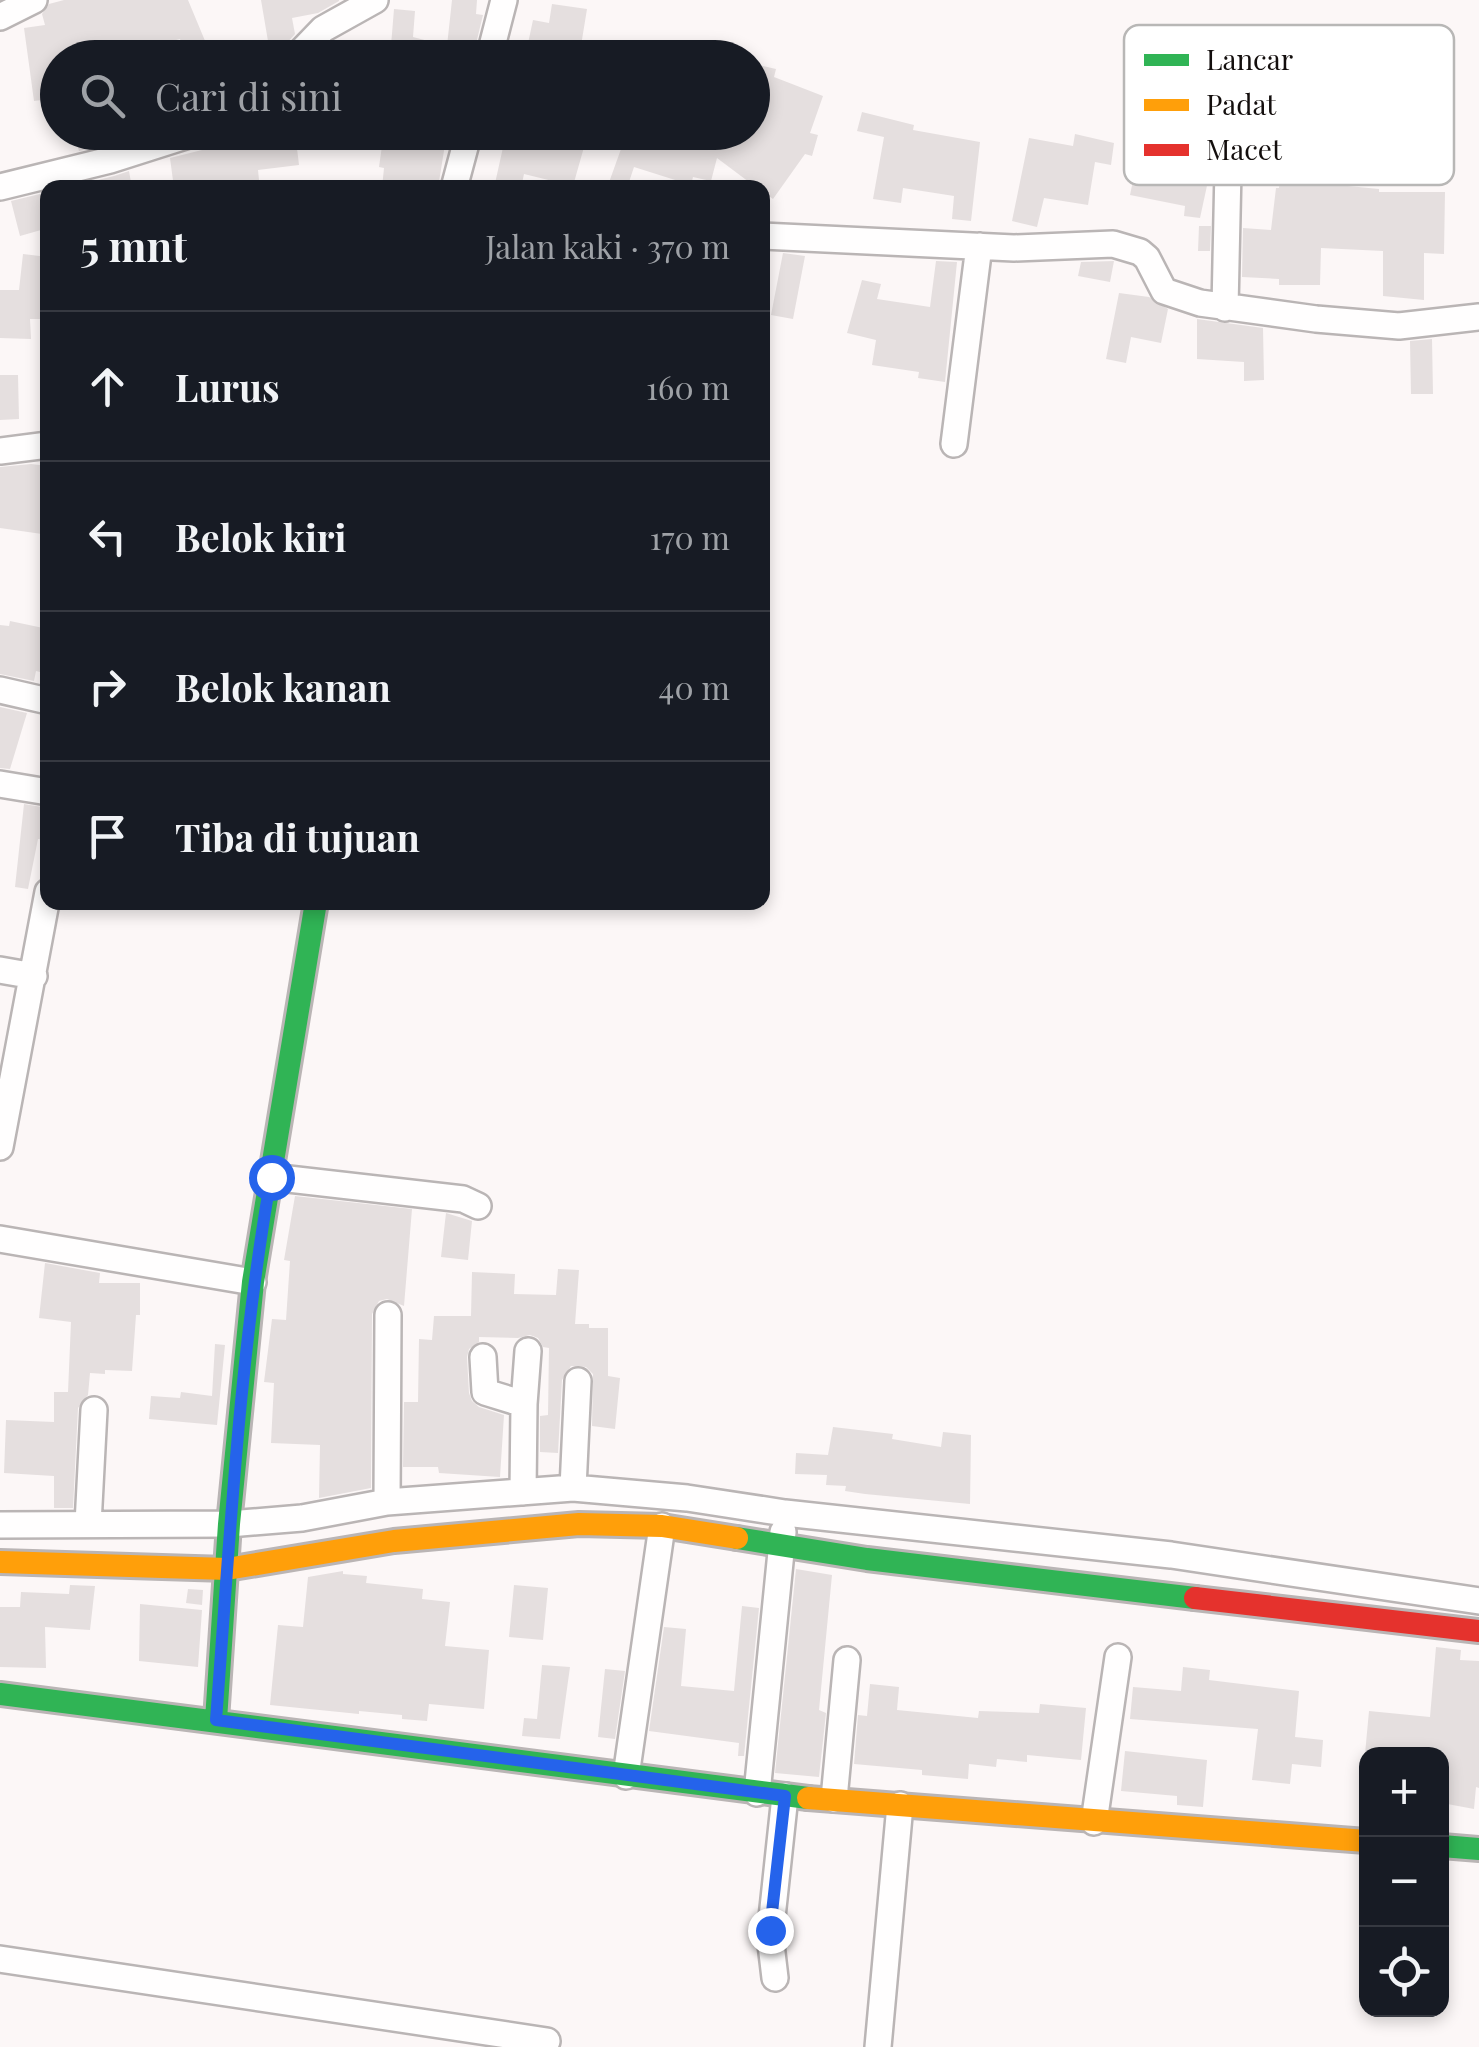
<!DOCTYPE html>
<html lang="id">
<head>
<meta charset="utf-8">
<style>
  body { margin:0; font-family:"Playfair Display",serif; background:#242831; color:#f1f3f6 }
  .controls { position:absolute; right:30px; bottom:30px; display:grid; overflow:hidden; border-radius:20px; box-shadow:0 5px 15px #0003 }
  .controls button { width:90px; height:90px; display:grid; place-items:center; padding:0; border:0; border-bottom:2px solid #363941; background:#171b24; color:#f1f3f6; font:50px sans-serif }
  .stop { position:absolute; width:30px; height:30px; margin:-22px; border:8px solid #2563eb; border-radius:50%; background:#fff }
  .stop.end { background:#2563eb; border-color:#fff; box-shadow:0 2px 10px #0008 }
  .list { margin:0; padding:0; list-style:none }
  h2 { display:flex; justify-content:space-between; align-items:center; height:130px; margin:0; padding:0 40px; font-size:42px }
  h2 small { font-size:32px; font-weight:400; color:#9ea1a6 }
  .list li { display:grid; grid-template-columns:65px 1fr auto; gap:30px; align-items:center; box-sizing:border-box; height:150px; padding:0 40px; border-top:2px solid #363941 }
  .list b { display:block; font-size:38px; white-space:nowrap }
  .list em { font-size:32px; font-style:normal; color:#9ea1a6 }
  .icon { flex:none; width:55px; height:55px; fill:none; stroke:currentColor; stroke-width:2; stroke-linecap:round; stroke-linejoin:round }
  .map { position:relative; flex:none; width:1479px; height:2047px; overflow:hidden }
  .search { position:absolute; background:#171b24; box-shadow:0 5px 15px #0003; left:40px; top:40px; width:730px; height:110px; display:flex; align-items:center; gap:25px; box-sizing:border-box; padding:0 35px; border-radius:55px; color:#9ea1a6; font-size:38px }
  .panel { position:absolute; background:#171b24; box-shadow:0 5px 15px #0003; left:40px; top:180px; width:730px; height:730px; border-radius:20px }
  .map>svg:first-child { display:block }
  .building { fill:#e5dfdf }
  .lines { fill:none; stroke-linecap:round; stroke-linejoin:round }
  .street-casing { stroke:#bab5b5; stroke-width:30 }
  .fast-casing { stroke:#bab5b5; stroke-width:28 }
  .slow-casing { stroke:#bab5b5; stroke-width:28 }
  .jam-casing { stroke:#bab5b5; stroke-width:28 }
  .street { stroke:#fffefe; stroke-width:25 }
  .fast { stroke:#30b455; stroke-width:22 }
  .slow { stroke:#ff9f0a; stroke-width:22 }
  .jam { stroke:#e5322d; stroke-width:22 }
  .route { stroke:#2563eb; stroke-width:12 }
  .key { fill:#fff; stroke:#b8b7b6; stroke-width:2.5 }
  .key-label { font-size:28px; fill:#130e0d }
</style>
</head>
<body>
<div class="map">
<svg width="1479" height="2047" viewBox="0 0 1479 2047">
  <rect width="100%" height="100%" fill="#fcf7f7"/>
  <path class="building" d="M 64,0 L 188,0 L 208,48 L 187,57 L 180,39 L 125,53 L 126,58 L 58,58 L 58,98 L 34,101 L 24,28 L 45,25 L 42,14 L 49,4 Z
    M 261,0 L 339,0 L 339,1 L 318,13 L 292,18 L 295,34 L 286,44 L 269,47 Z
    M 452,0 L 477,0 L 476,14 L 483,15 L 473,56 L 390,58 L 394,9 L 415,11 L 413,37 L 447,46 Z
    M 552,4 L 587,9 L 579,58 L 527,48 L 533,20 L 549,23 Z
    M 755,64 L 776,69 L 774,77 L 823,96 L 810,133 L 818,135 L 812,156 L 805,154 L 773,199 L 762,191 L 762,188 L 757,188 L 717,158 L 711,181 L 693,177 L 691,185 L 634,167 L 627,188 L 607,188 L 621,149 L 582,136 L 583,132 L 752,132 Z
    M 1304,104 L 1326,106 L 1317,183 L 1379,189 L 1379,192 L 1445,192 L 1444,254 L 1424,253 L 1424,300 L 1383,296 L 1383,251 L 1321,248 L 1320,285 L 1279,285 L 1279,279 L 1242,277 L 1243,228 L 1271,230 L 1276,188 L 1279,188 L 1286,107 L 1304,109 Z
    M 862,112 L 914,125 L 913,130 L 980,142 L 971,221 L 952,219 L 954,196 L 903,188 L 901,203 L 873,199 L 884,137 L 857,131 Z
    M 1210,129 L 1213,130 L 1211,182 L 1208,181 L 1200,218 L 1184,216 L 1185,206 L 1130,195 L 1135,171 L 1187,181 Z
    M 74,132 L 121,132 L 122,139 L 79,151 Z
    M 240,132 L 295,132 L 299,165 L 258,170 L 259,180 L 240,181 L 240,184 L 174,188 L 170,158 L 222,145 L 221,135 Z
    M 413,132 L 447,132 L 438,188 L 382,188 L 384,168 L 379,167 L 382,146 L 411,150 Z
    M 522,132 L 562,132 L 586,140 L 573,186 L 524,174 L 521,188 L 494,188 L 506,134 L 522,137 Z
    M 1075,134 L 1114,143 L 1111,165 L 1095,162 L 1088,205 L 1044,198 L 1037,227 L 1012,221 L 1029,138 L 1073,146 Z
    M 129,171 L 132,188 L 66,188 L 114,176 Z
    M 48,192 L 48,228 L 20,236 L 11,201 Z
    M 1199,226 L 1211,226 L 1210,251 L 1198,251 Z
    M 783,253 L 805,256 L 793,319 L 771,315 Z
    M 23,254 L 48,257 L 48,319 L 30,319 L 31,339 L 0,338 L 0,290 L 19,290 Z
    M 936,261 L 957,262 L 945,382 L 918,378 L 919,372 L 872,365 L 876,340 L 847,333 L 862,280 L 881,284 L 877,299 L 930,307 Z
    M 1114,261 L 1110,282 L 1078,276 L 1081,262 Z
    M 1119,293 L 1149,297 L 1168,309 L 1161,343 L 1131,337 L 1126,363 L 1106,359 Z
    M 1197,319 L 1263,328 L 1264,380 L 1244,381 L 1244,362 L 1197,359 Z
    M 1432,339 L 1433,394 L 1411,394 L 1410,341 Z
    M 0,375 L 18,375 L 19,419 L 0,420 Z
    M 31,464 L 48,466 L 42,534 L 0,528 L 0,467 Z
    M 10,621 L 48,629 L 44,673 L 36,671 L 34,681 L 0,674 L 0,625 L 9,626 Z
    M 0,707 L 27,713 L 10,769 L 0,768 Z
    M 24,804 L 48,808 L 48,840 L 38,839 L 28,889 L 15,887 Z
    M 295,1196 L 412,1209 L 404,1306 L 387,1299 L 379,1301 L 372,1314 L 371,1488 L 319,1498 L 320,1445 L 271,1443 L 274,1383 L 264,1382 L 272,1319 L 286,1320 L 290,1261 L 284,1260 Z
    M 446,1213 L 472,1221 L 468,1260 L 441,1257 Z
    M 45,1263 L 100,1273 L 99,1283 L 140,1283 L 140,1315 L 136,1315 L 132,1371 L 105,1370 L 105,1374 L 90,1373 L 88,1395 L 78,1408 L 73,1508 L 54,1508 L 54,1476 L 4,1473 L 6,1420 L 54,1422 L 54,1392 L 68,1392 L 71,1322 L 39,1318 Z
    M 558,1269 L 579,1270 L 575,1324 L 589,1324 L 589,1328 L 608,1328 L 608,1376 L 620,1378 L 615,1429 L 592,1426 L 593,1374 L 586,1367 L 571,1366 L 562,1380 L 558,1453 L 540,1452 L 540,1416 L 548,1415 L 549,1348 L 543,1347 L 538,1338 L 530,1335 L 518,1338 L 479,1337 L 479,1342 L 469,1349 L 467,1357 L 469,1393 L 472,1401 L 479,1407 L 504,1415 L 500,1477 L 439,1473 L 438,1467 L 403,1467 L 404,1402 L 418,1402 L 419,1339 L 432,1340 L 434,1316 L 471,1316 L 472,1272 L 515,1274 L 514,1294 L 556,1295 Z
    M 215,1344 L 225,1345 L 217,1425 L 149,1419 L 151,1396 L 180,1398 L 181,1392 L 212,1396 Z
    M 833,1427 L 893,1434 L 892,1439 L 941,1447 L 943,1432 L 971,1435 L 970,1504 L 865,1494 L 845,1491 L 846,1486 L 826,1485 L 827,1475 L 795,1474 L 796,1453 L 828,1455 Z
    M 796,1569 L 832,1575 L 819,1710 L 826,1713 L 819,1777 L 775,1773 Z
    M 343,1571 L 343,1574 L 367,1576 L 366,1583 L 423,1589 L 422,1599 L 450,1602 L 445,1646 L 489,1650 L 484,1709 L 429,1704 L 427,1721 L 402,1719 L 402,1715 L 359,1711 L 359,1714 L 270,1705 L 278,1625 L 303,1627 L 308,1577 Z
    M 70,1585 L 95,1586 L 90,1630 L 45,1627 L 46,1668 L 0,1667 L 0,1607 L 20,1607 L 21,1592 L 69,1594 Z
    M 514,1585 L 548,1588 L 543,1640 L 509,1637 Z
    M 188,1589 L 203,1590 L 202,1605 L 186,1603 Z
    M 140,1604 L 202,1610 L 198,1667 L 139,1661 Z
    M 742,1606 L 759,1608 L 744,1756 L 738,1756 L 739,1743 L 649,1731 L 664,1627 L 686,1629 L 681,1686 L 734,1691 Z
    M 1436,1647 L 1461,1650 L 1460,1660 L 1479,1661 L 1479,1788 L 1476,1787 L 1474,1809 L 1442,1803 L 1442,1754 L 1365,1754 L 1369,1711 L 1430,1717 Z
    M 542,1665 L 570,1667 L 560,1739 L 522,1736 L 524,1718 L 537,1719 Z
    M 1183,1667 L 1210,1670 L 1209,1680 L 1299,1691 L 1295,1737 L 1323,1740 L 1321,1767 L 1292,1764 L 1290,1784 L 1252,1780 L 1258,1729 L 1130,1719 L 1133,1687 L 1181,1691 Z
    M 605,1669 L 625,1671 L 615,1739 L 598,1737 Z
    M 870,1684 L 899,1687 L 897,1710 L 978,1718 L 979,1711 L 1039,1713 L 1040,1704 L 1086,1708 L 1081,1760 L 1027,1755 L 1027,1762 L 997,1759 L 996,1767 L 969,1764 L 968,1779 L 922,1775 L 922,1770 L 854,1764 L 858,1715 L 867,1716 Z
    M 1125,1751 L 1207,1760 L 1203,1807 L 1177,1805 L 1177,1796 L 1121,1791 Z"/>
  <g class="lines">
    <g class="street-casing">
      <path id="street" d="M 0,17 L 34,0
        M 295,58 L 323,29 L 375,0
        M 489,58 L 504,0
        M 0,187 L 110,160 L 198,132
        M 454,188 L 469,132
        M 762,236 L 1014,248 L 1113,244 L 1140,252 L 1147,258 L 1164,291 L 1200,303 L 1316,319 L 1399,326 L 1479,317
        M 1225,308 L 1229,123
        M 954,444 L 979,246
        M 0,451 L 48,445
        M 0,690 L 48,701
        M 0,784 L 48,792
        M 0,970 L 34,976
        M 0,1147 L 48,892
        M 271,1177 L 463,1199 L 478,1206
        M 0,1239 L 253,1282
        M 483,1357 L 485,1392 L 524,1404 L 523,1492
        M 524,1404 L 528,1351
        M 573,1488 L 578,1381
        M 387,1502 L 388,1315
        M 88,1524 L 94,1410
        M 0,1525 L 229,1524 L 302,1518 L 387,1502 L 573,1488 L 687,1498 L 785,1513 L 1171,1555 L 1479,1601
        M 626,1776 L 662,1526
        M 757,1793 L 783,1532
        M 834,1799 L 847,1660
        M 1094,1822 L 1118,1657
        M 0,1959 L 547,2041
        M 775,1978 L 770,1936 L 785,1796
        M 878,2047 L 900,1805"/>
    </g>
    <g class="fast-casing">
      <path id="fast" d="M 737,1538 L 867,1559 L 1195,1598
        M 0,1694 L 808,1798
        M 216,1720 L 229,1524 L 253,1282 L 316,902
        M 1442,1846 L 1479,1849"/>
    </g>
    <g class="slow-casing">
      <path id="slow" d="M 0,1562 L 227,1569 L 394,1541 L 579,1524 L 662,1526 L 737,1538
        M 808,1798 L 1366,1841"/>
    </g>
    <g class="jam-casing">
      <path id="jam" d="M 1195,1598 L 1479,1631"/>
    </g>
    <use href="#street" class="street"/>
    <use href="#fast" class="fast"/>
    <use href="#slow" class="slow"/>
    <use href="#jam" class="jam"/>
  </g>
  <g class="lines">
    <path class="route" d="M 271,1177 C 239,1357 230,1538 216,1720 L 785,1796 L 770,1930"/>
  </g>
  <rect x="1124" y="25" width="330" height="160" rx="15" class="key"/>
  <rect x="1144" y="54" width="45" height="12" fill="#30b455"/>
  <rect x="1144" y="99" width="45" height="12" fill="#ff9f0a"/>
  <rect x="1144" y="144" width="45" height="12" fill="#e5322d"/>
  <g class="key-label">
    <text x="1206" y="70">Lancar</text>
    <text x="1206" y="115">Padat</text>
    <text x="1206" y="160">Macet</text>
  </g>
</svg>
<div class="controls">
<button>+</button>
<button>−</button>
<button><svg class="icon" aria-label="locate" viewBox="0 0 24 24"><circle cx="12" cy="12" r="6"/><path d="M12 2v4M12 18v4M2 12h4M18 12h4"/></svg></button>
</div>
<div class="stop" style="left:271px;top:1177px"></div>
<div class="stop end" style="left:770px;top:1930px"></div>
<div class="search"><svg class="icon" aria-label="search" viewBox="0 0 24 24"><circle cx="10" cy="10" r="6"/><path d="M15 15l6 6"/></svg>Cari di sini</div>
<section class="panel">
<h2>5 mnt<small>Jalan kaki · 370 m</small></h2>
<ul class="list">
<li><svg class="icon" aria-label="ahead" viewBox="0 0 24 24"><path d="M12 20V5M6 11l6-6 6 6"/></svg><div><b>Lurus</b></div><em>160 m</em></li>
<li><svg class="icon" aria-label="left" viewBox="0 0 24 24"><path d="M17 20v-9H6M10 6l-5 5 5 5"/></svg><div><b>Belok kiri</b></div><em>170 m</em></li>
<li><svg class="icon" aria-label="right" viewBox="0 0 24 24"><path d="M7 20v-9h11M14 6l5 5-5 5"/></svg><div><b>Belok kanan</b></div><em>40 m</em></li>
<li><svg class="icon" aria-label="arrive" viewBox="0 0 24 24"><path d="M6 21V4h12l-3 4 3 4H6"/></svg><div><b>Tiba di tujuan</b></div></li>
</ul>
</section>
</div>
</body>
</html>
